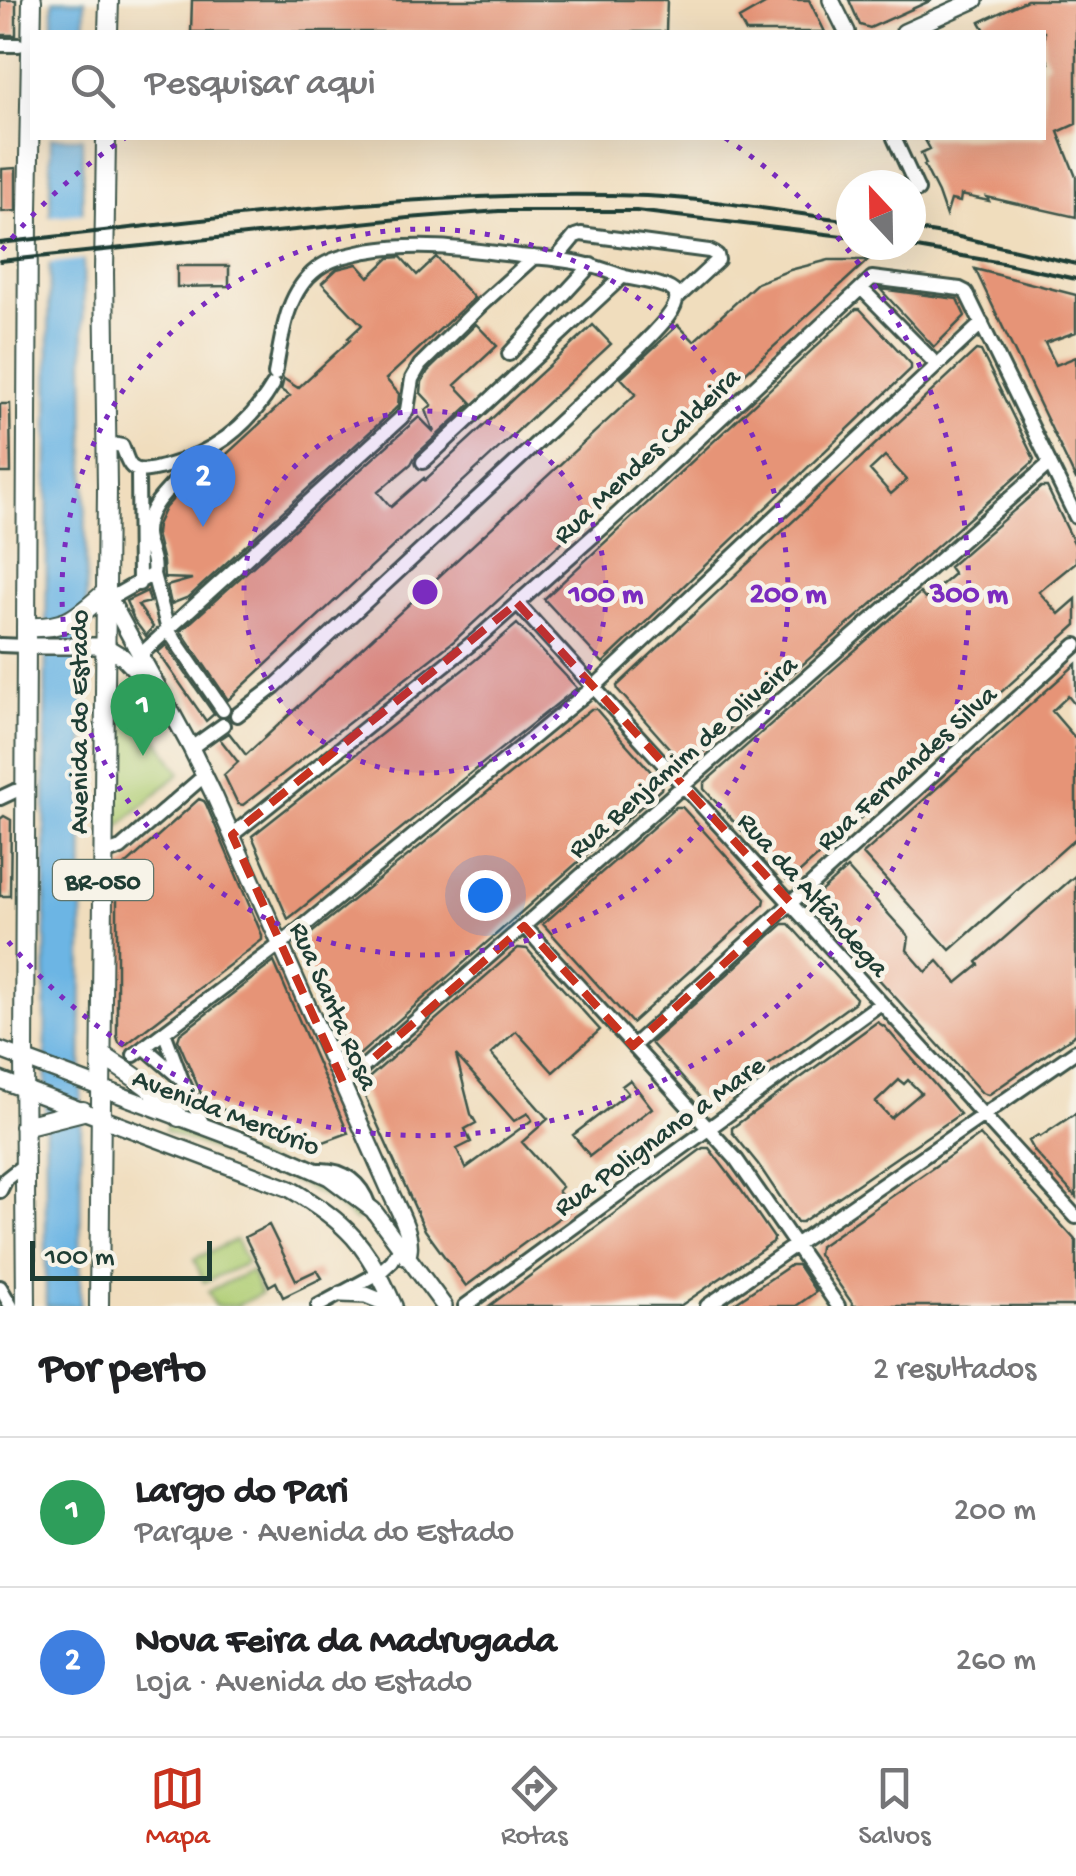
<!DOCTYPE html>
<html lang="pt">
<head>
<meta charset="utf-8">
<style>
  body { margin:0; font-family:"Gochi Hand",sans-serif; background:#f6f6f6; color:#202124 }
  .compass { position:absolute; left:836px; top:170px; width:90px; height:90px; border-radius:50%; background:#fff; box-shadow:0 10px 40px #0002; rotate:338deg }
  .scale { position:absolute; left:30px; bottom:25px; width:182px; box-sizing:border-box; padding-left:10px; border:5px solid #1f3d34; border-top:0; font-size:28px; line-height:35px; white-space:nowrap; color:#1f3d34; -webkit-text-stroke:8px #f7f3e8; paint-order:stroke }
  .you { position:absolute; left:485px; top:895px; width:35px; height:35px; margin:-25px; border:8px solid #fff; border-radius:50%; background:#1a73e8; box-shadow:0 0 0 15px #1a73e833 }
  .badge { display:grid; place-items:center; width:65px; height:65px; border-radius:50%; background:#c8321e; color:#fff; font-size:32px; font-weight:700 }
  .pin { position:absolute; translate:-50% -82px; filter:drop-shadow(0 2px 5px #0008) }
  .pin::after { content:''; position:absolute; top:52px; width:35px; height:30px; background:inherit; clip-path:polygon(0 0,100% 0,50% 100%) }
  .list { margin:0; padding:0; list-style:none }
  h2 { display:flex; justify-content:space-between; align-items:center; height:130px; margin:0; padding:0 40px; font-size:42px }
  h2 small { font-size:32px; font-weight:400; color:#757577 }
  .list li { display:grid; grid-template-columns:65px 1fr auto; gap:30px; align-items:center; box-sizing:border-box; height:150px; padding:0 40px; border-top:2px solid #e0e0e0 }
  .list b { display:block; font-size:38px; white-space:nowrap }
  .list p { margin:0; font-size:32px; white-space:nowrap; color:#757577 }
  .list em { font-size:32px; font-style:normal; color:#757577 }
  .icon { flex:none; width:55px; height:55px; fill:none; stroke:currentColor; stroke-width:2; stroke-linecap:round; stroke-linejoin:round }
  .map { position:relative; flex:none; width:1076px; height:1306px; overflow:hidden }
  .search { position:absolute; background:#fff; box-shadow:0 10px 40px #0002; left:30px; right:30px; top:30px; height:110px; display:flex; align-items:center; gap:25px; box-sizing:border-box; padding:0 35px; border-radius:0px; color:#757577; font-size:38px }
  .sheet { height:430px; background:#fff }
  nav { display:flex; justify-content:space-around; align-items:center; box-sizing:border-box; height:140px; border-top:2px solid #e0e0e0; background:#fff; font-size:28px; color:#757577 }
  nav a { display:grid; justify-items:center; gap:5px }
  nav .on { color:#c8321e }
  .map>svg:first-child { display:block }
  .green { fill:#afcd73; stroke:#678554; stroke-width:2.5 }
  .water { fill:#6cb5e4; stroke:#46798c; stroke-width:2.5 }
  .pier { fill:#f0ddbd }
  .building { fill:#e69477; fill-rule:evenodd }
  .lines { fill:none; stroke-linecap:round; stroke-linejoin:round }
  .minor-casing { stroke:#3e5549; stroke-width:18 }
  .major-casing { stroke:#3e5549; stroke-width:20 }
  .highway-casing { stroke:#3e5549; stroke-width:22 }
  .minor { stroke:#fff; stroke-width:12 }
  .major { stroke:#fff; stroke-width:15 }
  .highway { stroke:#fff; stroke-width:18 }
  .rail { stroke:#1f3d34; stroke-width:4 }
  .marked { fill:none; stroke:#c8321e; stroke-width:8; stroke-dasharray:20 12; stroke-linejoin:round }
  .ring { fill:none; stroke:#7b2cbf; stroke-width:5; stroke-dasharray:5 10 }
  .labels { text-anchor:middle; stroke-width:9; stroke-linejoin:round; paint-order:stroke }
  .shield { fill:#f7f3e8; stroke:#60746a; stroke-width:2.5 }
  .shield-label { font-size:25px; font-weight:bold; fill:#1f3d34 }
  .street-label { font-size:28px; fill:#1f3d34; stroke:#f7f3e8 }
  .centre { fill:#7b2cbf; stroke:#f7f3e8; stroke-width:5 }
  .ring-label { font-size:30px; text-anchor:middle; font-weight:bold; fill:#7b2cbf; stroke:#f7f3e8; stroke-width:9; stroke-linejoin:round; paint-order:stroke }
</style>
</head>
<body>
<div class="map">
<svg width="1076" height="1306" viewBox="0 0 1076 1306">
  <rect width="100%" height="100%" fill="#f7f3e8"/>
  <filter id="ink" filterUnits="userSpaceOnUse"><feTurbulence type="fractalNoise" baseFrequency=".01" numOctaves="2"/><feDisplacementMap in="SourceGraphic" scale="20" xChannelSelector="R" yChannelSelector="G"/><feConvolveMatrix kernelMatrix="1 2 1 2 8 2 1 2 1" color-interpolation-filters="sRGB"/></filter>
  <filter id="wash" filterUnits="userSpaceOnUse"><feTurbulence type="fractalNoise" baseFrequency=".0048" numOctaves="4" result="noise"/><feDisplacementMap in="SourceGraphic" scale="40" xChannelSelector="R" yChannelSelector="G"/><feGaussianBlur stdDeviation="2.25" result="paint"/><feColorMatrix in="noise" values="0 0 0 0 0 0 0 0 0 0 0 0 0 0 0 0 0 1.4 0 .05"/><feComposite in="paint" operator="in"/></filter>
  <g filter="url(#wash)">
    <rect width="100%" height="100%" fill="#f0ddbd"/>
    <path class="green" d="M 134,710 L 141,714 L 180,773 L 117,828 L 119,714 Z
      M 168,1124 L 307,1178 L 331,1192 L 361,1215 L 356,1221 L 327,1198 L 302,1185 L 165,1131 Z
      M 236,1240 L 247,1263 L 204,1282 L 194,1259 Z
      M 251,1271 L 261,1294 L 236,1306 L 215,1306 L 208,1291 Z"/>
    <path class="water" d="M 53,0 L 85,0 L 84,32 L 53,32 Z
      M 51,138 L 82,138 L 87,667 L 83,766 L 80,1306 L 46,1306 L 45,740 Z"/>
    <path class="pier" d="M 87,213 L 88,259 L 44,264 L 45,217 Z"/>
    <g id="blocks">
      <path class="building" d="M 0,0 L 16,0 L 16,35 L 0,35 Z
        M 192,0 L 667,0 L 666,32 L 191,32 Z
        M 772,0 L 809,0 L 825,32 L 746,32 L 739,19 Z
        M 849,0 L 932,0 L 870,28 L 860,25 Z
        M 1027,0 L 1076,0 L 1076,124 L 1058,132 L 1076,177 L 1076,217 L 987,197 L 989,201 L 961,195 L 960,202 L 951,200 L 946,216 L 938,193 L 924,165 L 926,164 L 921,153 L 930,149 L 924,138 L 1044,138 L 1044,66 L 1049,63 L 1044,53 L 1044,32 L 986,32 L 980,22 Z
        M 16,168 L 16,211 L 2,212 L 2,169 Z
        M 401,257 L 417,275 L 436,257 L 474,298 L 386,379 L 399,394 L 398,406 L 394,410 L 189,597 L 171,604 L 167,586 L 192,579 L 164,578 L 163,562 L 156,534 L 157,525 L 165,508 L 184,487 L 191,487 L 290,396 L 281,390 L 284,379 L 298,388 L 350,340 L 348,338 L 362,325 L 322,283 L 337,269 L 357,264 L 369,277 L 389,258 Z
        M 829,260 L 868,260 L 454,641 L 243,805 L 238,804 L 224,775 L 238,762 L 220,739 L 229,733 L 246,755 L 636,394 L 621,378 L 678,325 L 694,341 L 757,283 L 790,270 Z
        M 177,266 L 229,266 L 229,286 L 177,287 Z
        M 975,269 L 1076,295 L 1076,332 L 1045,343 L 1056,365 L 1076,357 L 1076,480 Z
        M 880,289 L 957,299 L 965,316 L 934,347 Z
        M 856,309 L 860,309 L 911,364 L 911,369 L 603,663 L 544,599 Z
        M 476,324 L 497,346 L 455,385 L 472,403 L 416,455 L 411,464 L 378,492 L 391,507 L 424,478 L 425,480 L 593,325 L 611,344 L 228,700 L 181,631 L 419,417 L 434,432 L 426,410 L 432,405 L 421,393 L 422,382 L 428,371 Z
        M 976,350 L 981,351 L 1034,459 L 1032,463 L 686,767 L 618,690 L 617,686 ZM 885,456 L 907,480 L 891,494 L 870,470 Z
        M 0,404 L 10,404 L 11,473 L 0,473 Z
        M 1041,487 L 1047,487 L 1076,547 L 1076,562 L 1039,592 L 1059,614 L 1076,599 L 1076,625 L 789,882 L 704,789 L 704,783 L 920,593 L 925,599 L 954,574 L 949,567 Z
        M 147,591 L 150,602 L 138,605 L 153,627 L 146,636 L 134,620 L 126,601 Z
        M 517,624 L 577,688 L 288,919 L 252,836 L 474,661 Z
        M 166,645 L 214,714 L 206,721 L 158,652 Z
        M 1076,664 L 1076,706 L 1068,696 L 1052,711 L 1076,739 L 1076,838 L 950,950 L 863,854 Z
        M 591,709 L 596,709 L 621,738 L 662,784 L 661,789 L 358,1056 L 348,1054 L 299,943 Z
        M 199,799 L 204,801 L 206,804 L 262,935 L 262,940 L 124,1046 L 119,1043 L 117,1036 L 117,876 L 120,870 Z
        M 676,807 L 682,807 L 765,899 L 764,904 L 632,1023 L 543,924 Z
        M 4,816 L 11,820 L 10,896 L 0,896 L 0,819 Z
        M 847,868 L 909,937 L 907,950 L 926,972 L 938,961 L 957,983 L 979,965 L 977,962 L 1076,875 L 1076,1034 L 988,1095 L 982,1093 L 809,902 Z
        M 783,924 L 789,924 L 856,998 L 855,1002 L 712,1106 L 707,1105 L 651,1043 Z
        M 518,948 L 527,949 L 600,1030 L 553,1072 L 516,1031 L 491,1054 L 548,1119 L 522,1142 L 562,1187 L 558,1191 L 571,1209 L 466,1286 L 425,1230 L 362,1090 L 363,1083 ZM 456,1055 L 514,1121 L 528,1113 L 532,1120 L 466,1168 L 457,1149 L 471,1142 L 465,1129 L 476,1123 L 471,1114 Z
        M 274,962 L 348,1133 L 313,1146 L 278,1130 L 205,1103 L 178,1040 L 180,1034 Z
        M 877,1022 L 885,1027 L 960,1114 L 802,1222 L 797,1222 L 758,1164 L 732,1132 L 732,1128 ZM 899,1080 L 904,1084 L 908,1080 L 921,1093 L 891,1118 L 876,1102 Z
        M 630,1080 L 652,1108 L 590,1156 L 573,1135 L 628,1093 L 622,1086 Z
        M 1076,1113 L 1076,1197 L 1035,1152 L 1029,1141 L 1038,1135 L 1040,1137 Z
        M 980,1135 L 1076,1241 L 1076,1306 L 854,1306 L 818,1254 L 819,1247 Z
        M 703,1148 L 709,1148 L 741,1190 L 774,1238 L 773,1242 L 680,1306 L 489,1306 Z
        M 269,1225 L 296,1280 L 317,1270 L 322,1278 L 283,1297 L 276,1282 L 269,1286 L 245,1237 Z
        M 791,1265 L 798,1265 L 816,1292 L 796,1306 L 730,1306 Z"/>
    </g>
  </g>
  <g filter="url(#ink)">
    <use href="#blocks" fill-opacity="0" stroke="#3e5549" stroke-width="2.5"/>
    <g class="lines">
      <g class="minor-casing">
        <path id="minor" d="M 0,45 L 19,45
          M 894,138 L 918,190
          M 556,259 L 575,236 L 581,234 L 709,251 L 717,255 L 718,260 L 677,298
          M 861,288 L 937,365
          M 509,354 L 591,265
          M 107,443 L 122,446 C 125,452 127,463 132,467 C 140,474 153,469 163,467 C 211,454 247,429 273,385
          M 423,462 L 623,276
          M 138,470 L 139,584
          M 153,574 L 168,630 L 223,710
          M 109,599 L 153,574 C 156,559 147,548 146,534 C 145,502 180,482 196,458
          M 517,603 L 1076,1217
          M 0,645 L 26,646
          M 139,656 L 402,417 L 407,410 L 412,379 L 420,365 L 481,305 L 534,257
          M 237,715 L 275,686 L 639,348 C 649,337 683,308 675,293 C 669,284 637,280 625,277 C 613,273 601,268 588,265 C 566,259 543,258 520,256 C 466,249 421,242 367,251 C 349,255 331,258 317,269 C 285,293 282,338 275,374
          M 191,748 L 223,725
          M 0,798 L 15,791 L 25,790
          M 232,835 L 477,639 L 608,523 L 872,278 L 960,289 L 966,292 L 1076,517
          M 104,854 L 121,848 L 205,775
          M 524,926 L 736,1159 L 838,1306
          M 164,1032 L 182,1080 L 204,1127
          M 633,1046 L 1076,645
          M 144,1047 L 180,1078
          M 134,1055 L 299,930 L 594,687 L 982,323
          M 344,1084 L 1050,463
          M 319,1170 C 344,1169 361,1183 369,1206
          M 0,1191 L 6,1179 L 25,1164
          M 0,1287 L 11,1306
          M 318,1306 L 379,1273 L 392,1261 L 405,1239
          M 465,1306 L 881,1003
          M 707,1306 L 1076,1051"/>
      </g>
      <g class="major-casing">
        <path id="major" d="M 831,0 L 847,32
          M 904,32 L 975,0
          M 106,592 L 191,748 L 214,795 L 390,1191 C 398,1210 416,1238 407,1258
          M 26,646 L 105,646 L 123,657 L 145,680
          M 0,1050 L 275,1153 L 329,1177 L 373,1210 L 444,1306
          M 0,1080 L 290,1189 C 346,1221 369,1247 394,1306
          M 341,1294 L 366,1295 L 393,1306"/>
      </g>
      <g class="highway-casing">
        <path id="highway" d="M 108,32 L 109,0
          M 26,627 C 67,629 76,618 106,592
          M 105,705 C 133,686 138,698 166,705
          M 102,1055 C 129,1074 159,1090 179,1117
          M 24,1126 L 83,1111
          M 26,1306 L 24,1059 L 28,210 L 32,0
          M 99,1306 L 107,488 L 104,273 L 106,138"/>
      </g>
      <use href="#minor" class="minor"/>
      <use href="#major" class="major"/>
      <use href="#highway" class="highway"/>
      <path class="rail" d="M 911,229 L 955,236 L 1076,264
        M 0,243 C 214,219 430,188 646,196 C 714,199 784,212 851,221
        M 900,245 L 1002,263 L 1076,279
        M 0,261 L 408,218 L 499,211 L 636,211 L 851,237"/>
    </g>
  </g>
  <path class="marked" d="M 517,603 L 791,903 L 633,1046 L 524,926 L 344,1084 L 232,835 Z"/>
  <circle cx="425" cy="592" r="181" fill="#7b2cbf" fill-opacity=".12"/>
  <g class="ring">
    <circle cx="425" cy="592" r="181"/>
    <circle cx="425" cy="592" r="363"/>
    <path d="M2 250A544 544 0 0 1 125 138M725 138A544 544 0 1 1 2 934"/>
  </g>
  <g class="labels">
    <rect class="shield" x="53" y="860" width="100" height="40" rx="8"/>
    <g class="shield-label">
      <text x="103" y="889">BR-050</text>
    </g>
    <g class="street-label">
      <text transform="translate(645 454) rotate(-43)" y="10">Rua Mendes Caldeira</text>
      <text transform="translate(77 722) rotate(-90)" y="10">Avenida do Estado</text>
      <text transform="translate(681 755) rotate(-41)" y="10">Rua Benjamim de Oliveira</text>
      <text transform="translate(905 766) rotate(-42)" y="10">Rua Fernandes Silva</text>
      <text transform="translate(815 893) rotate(48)" y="10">Rua da Alfândega</text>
      <text transform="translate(336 1005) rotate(66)" y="10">Rua Santa Rosa</text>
      <text transform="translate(227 1110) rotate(21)" y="10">Avenida Mercúrio</text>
      <text transform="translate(658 1134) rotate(-36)" y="10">Rua Polignano a Mare</text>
    </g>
  </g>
  <circle cx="425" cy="592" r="15" class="centre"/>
  <g class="ring-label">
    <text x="606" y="602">100 m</text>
    <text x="788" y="602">200 m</text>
    <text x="969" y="602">300 m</text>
  </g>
</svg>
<svg class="compass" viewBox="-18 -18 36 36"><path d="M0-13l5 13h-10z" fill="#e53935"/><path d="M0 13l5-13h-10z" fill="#757577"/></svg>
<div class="scale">100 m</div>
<div class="you"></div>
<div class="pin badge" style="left:143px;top:756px;background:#2e9e5b">1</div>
<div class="pin badge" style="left:203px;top:527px;background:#3f7fe0">2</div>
<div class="search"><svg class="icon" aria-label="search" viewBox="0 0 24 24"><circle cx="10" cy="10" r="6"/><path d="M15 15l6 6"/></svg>Pesquisar aqui</div>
</div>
<section class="sheet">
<h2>Por perto<small>2 resultados</small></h2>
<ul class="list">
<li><span class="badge" style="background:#2e9e5b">1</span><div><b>Largo do Pari</b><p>Parque · Avenida do Estado</p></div><em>200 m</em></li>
<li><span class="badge" style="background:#3f7fe0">2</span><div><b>Nova Feira da Madrugada</b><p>Loja · Avenida do Estado</p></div><em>260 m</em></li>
</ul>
</section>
<nav>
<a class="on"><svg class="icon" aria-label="map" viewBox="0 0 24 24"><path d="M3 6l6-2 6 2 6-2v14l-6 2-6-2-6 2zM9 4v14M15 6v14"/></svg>Mapa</a>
<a><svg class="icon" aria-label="directions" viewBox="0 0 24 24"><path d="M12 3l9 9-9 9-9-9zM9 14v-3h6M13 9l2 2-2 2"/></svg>Rotas</a>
<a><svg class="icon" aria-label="saved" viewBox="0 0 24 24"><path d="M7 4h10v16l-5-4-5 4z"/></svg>Salvos</a>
</nav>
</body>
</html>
